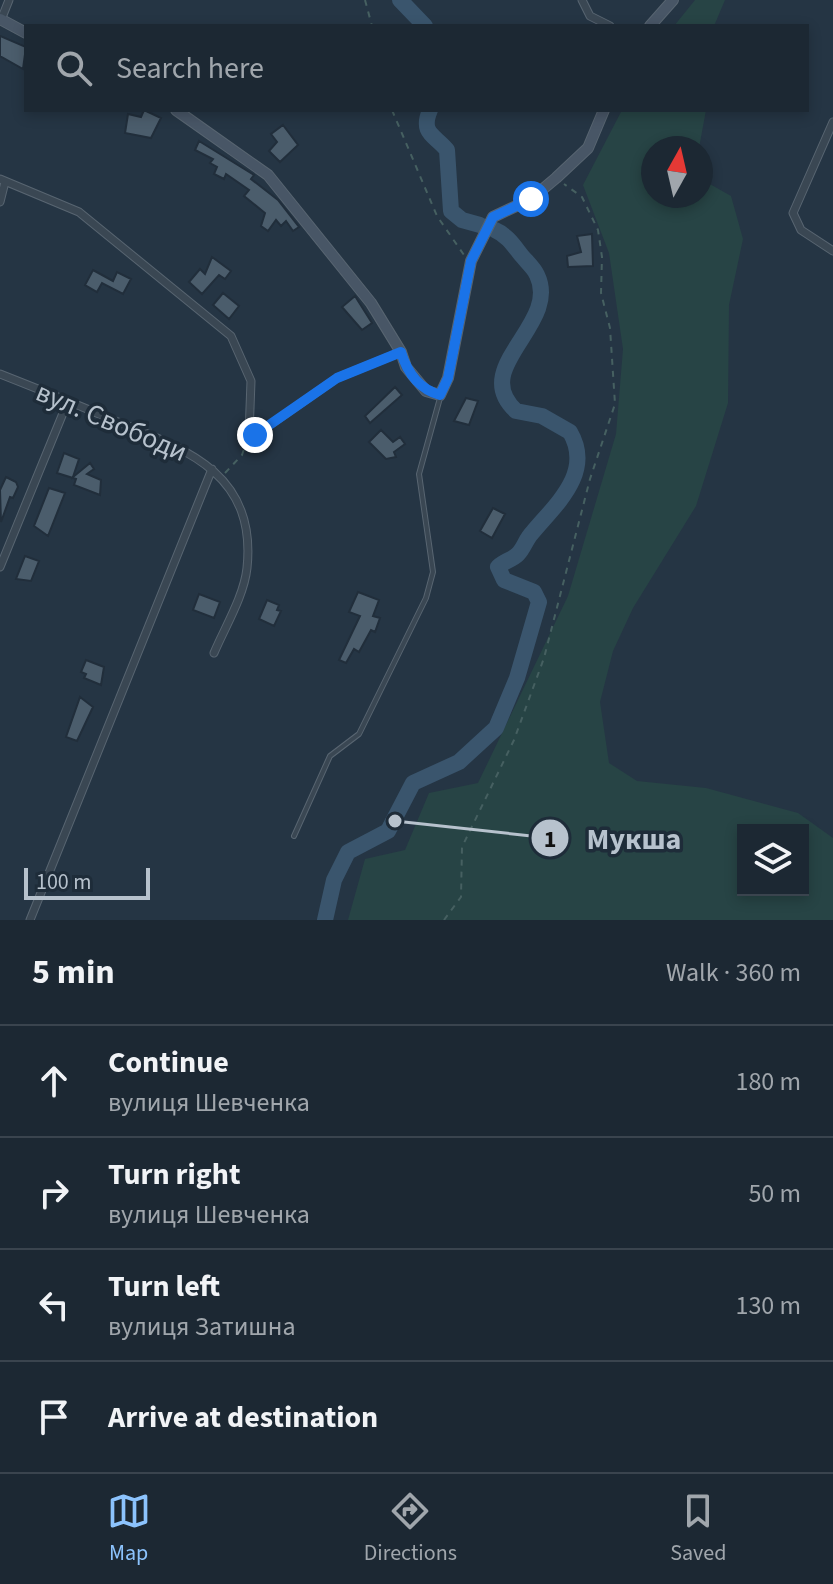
<!DOCTYPE html>
<html lang="en">
<head>
<meta charset="utf-8">
<style>
  body { margin:0; font-family:"Source Sans 3",sans-serif; background:#25303b; color:#f1f3f6 }
  .controls { position:absolute; right:24px; bottom:24px; display:grid; overflow:hidden; border-radius:0px; box-shadow:0 4px 12px #0003 }
  .controls button { width:72px; height:72px; display:grid; place-items:center; padding:0; border:0; border-bottom:2px solid #3a444e; background:#1c2833; color:#f1f3f6; font:40px sans-serif }
  .compass { position:absolute; left:641px; top:136px; width:72px; height:72px; border-radius:50%; background:#1c2833; box-shadow:0 4px 12px #0003; rotate:8deg }
  .scale { position:absolute; left:24px; bottom:20px; width:126px; box-sizing:border-box; padding-left:8px; border:4px solid #b7c2cd; border-top:0; font-size:22px; line-height:28px; white-space:nowrap; color:#b7c2cd; -webkit-text-stroke:6px #1e2c39; paint-order:stroke }
  .stop { position:absolute; width:24px; height:24px; margin:-18px; border:6px solid #1a73e8; border-radius:50%; background:#fff }
  .stop.end { background:#1a73e8; border-color:#fff; box-shadow:0 2px 8px #0008 }
  .list { margin:0; padding:0; list-style:none }
  h2 { display:flex; justify-content:space-between; align-items:center; height:104px; margin:0; padding:0 32px; font-size:34px }
  h2 small { font-size:26px; font-weight:400; color:#a0a6ac }
  .list li { display:grid; grid-template-columns:52px 1fr auto; gap:24px; align-items:center; box-sizing:border-box; height:112px; padding:0 32px; border-top:2px solid #3a444e }
  .list b { display:block; font-size:30px; white-space:nowrap }
  .list p { margin:0; font-size:26px; white-space:nowrap; color:#a0a6ac }
  .list em { font-size:26px; font-style:normal; color:#a0a6ac }
  .icon { flex:none; width:44px; height:44px; fill:none; stroke:currentColor; stroke-width:2; stroke-linecap:round; stroke-linejoin:round }
  .map { position:relative; flex:none; width:833px; height:920px; overflow:hidden }
  .search { position:absolute; background:#1c2833; box-shadow:0 4px 12px #0003; left:24px; right:24px; top:24px; height:88px; display:flex; align-items:center; gap:20px; box-sizing:border-box; padding:0 28px; border-radius:0px; color:#a0a6ac; font-size:30px }
  .sheet { height:552px; background:#1c2833 }
  nav { display:flex; justify-content:space-around; align-items:center; box-sizing:border-box; height:112px; border-top:2px solid #3a444e; background:#1c2833; font-size:22px; color:#a0a6ac }
  nav a { display:grid; justify-items:center; gap:4px }
  nav .on { color:#8cc3fd }
  .map>svg:first-child { display:block }
  .green { fill:#274445; fill-rule:evenodd }
  .lines { fill:none; stroke-linecap:round; stroke-linejoin:round }
  .river { stroke:#3a556d; stroke-width:16 }
  .building { fill:#4b5d6c; stroke:#212e3b; stroke-width:2 }
  .lane-casing { stroke:#586571; stroke-width:6 }
  .street-casing { stroke:#586571; stroke-width:9 }
  .secondary-casing { stroke:#586571; stroke-width:12 }
  .path { stroke:#466061; stroke-width:2; stroke-dasharray:6 6; stroke-linecap:butt }
  .lane { stroke:#3a4753; stroke-width:4 }
  .street { stroke:#3a4753; stroke-width:7 }
  .secondary { stroke:#485666; stroke-width:10 }
  .route { stroke:#1a73e8; stroke-width:10 }
  .labels { text-anchor:middle; stroke-width:7; stroke-linejoin:round; paint-order:stroke }
  .street-label { font-size:28px; fill:#b7c2cd; stroke:#1e2c39 }
  .leader { fill:none; stroke:#b7c2cd; stroke-width:3 }
  .callout-dot { fill:#b7c2cd; stroke:#1e2c39; stroke-width:3 }
  .mark-label { font-size:24px; text-anchor:middle; font-weight:bold; fill:#111 }
  .callout-label { font-size:30px; text-anchor:middle; font-weight:bold; fill:#b7c2cd; stroke:#1e2c39; stroke-width:7; stroke-linejoin:round; paint-order:stroke }
</style>
</head>
<body>
<div class="map">
<svg width="833" height="920" viewBox="0 0 833 920">
  <rect width="100%" height="100%" fill="#253544"/>
  <path class="green" d="M 695,0 L 725,0 L 714,26 L 674,26 Z
    M 622,110 L 706,110 L 699,148 L 653,148 L 653,196 L 701,196 L 701,179 L 731,196 L 743,239 L 729,305 L 728,403 L 696,506 L 633,608 L 613,651 L 600,702 L 609,763 L 637,781 L 706,788 L 798,813 L 833,838 L 833,920 L 348,920 L 365,859 L 405,850 L 429,793 L 478,783 L 568,596 L 616,434 L 623,349 L 609,253 L 583,185 ZM 743,830 L 803,830 L 803,890 L 743,890 Z"/>
  <g class="lines">
    <path class="river" d="M 400,0 L 425,26
      M 430,110 C 420,134 435,135 447,150 L 451,211 L 462,220 L 480,225
      M 325,920 L 334,880 L 348,852 L 388,831 L 413,783 L 459,762 L 496,728 L 517,678 L 539,602 L 534,592 L 504,580 L 498,567 C 504,561 512,560 518,554 C 524,548 526,539 532,533 C 555,505 594,473 570,432 L 542,416 L 516,411 C 468,367 561,325 537,275 C 534,268 527,262 522,256 C 514,246 507,235 495,230"/>
  </g>
  <path class="building" d="M 0,36 L 26,47 L 23,69 L 0,56 Z
    M 144,110 L 161,118 L 151,138 L 125,133 L 128,114 L 141,117 Z
    M 283,125 L 298,145 L 280,162 L 269,151 L 277,142 L 271,134 Z
    M 199,141 L 254,175 L 251,179 L 278,200 L 299,227 L 293,231 L 286,221 L 281,226 L 276,220 L 268,231 L 261,226 L 265,213 L 244,196 L 249,190 L 226,174 L 224,179 L 214,174 L 217,167 L 210,163 L 213,159 L 195,150 Z
    M 592,234 L 593,266 L 568,267 L 567,256 L 581,252 L 577,236 Z
    M 212,257 L 231,271 L 225,279 L 219,275 L 202,294 L 189,282 L 200,269 L 205,274 Z
    M 93,270 L 113,281 L 117,272 L 131,279 L 123,294 L 102,283 L 97,292 L 85,285 Z
    M 223,293 L 239,306 L 229,319 L 213,305 Z
    M 355,296 L 372,323 L 362,330 L 342,307 Z
    M 395,387 L 402,395 L 370,423 L 365,416 Z
    M 466,398 L 478,401 L 469,425 L 454,421 Z
    M 381,430 L 393,442 L 400,437 L 405,444 L 394,452 L 396,457 L 386,459 L 369,442 Z
    M 64,453 L 79,459 L 73,477 L 90,463 L 94,469 L 87,474 L 101,480 L 100,495 L 74,485 L 76,479 L 57,473 Z
    M 6,477 L 16,482 L 18,487 L 13,498 L 10,497 L 1,522 L 0,490 Z
    M 49,488 L 65,493 L 48,536 L 34,526 Z
    M 493,508 L 505,514 L 492,538 L 480,531 Z
    M 25,556 L 39,561 L 31,581 L 16,579 Z
    M 358,592 L 379,600 L 373,616 L 380,618 L 375,632 L 371,630 L 359,652 L 354,649 L 346,663 L 339,660 L 360,616 L 349,612 Z
    M 199,594 L 220,602 L 214,618 L 193,610 Z
    M 267,600 L 279,605 L 277,610 L 281,611 L 274,626 L 259,619 Z
    M 86,660 L 104,667 L 101,685 L 84,678 L 86,674 L 81,672 Z
    M 80,697 L 93,707 L 77,741 L 66,737 Z"/>
  <g class="lines">
    <g class="lane-casing">
      <path id="lane" d="M 294,836 L 330,756 L 359,734 L 426,598 L 433,572 L 419,474 L 440,398"/>
    </g>
    <g class="street-casing">
      <path id="street" d="M 582,0 L 590,16 L 610,26
        M 1,20 L 9,0
        M 833,122 L 793,213 L 801,230 L 833,251
        M 0,179 L 79,212 L 231,336 L 251,381 L 249,435 L 261,431 L 337,378 L 401,352
        M 0,202 L 5,182
        M 0,374 C 38,389 76,404 113,420 C 186,449 257,473 247,568 C 244,596 225,627 214,653
        M 0,567 L 68,401
        M 30,920 L 212,469"/>
    </g>
    <g class="secondary-casing">
      <path id="secondary" d="M 0,19 L 26,33
        M 650,26 L 673,0
        M 176,110 L 268,175 L 371,303 L 401,352 L 406,367 L 426,391 L 440,395 L 448,378 L 471,261 L 493,217 L 531,199 L 556,178 L 588,148 L 604,110"/>
    </g>
    <path class="path" d="M 365,0 L 372,26
      M 392,110 L 437,216 L 464,255
      M 225,473 L 242,455 L 246,443
      M 444,920 L 461,897 L 462,847 L 514,740 L 544,658 L 590,479 L 615,404 L 610,328 L 601,293 L 602,257 L 598,230 L 582,197 L 564,184"/>
    <use href="#lane" class="lane"/>
    <use href="#street" class="street"/>
    <use href="#secondary" class="secondary"/>
  </g>
  <g class="lines">
    <path class="route" d="M 255,435 L 337,378 L 401,352 C 407,372 419,389 440,395 L 448,378 L 471,261 L 493,217 L 531,199"/>
  </g>
  <g class="labels">
    <g class="street-label">
      <text transform="translate(112 421) rotate(23)" y="10">вул. Свободи</text>
    </g>
  </g>
  <path class="leader" d="M395 821L550 838"/>
  <g class="callout-dot">
    <circle cx="395" cy="821" r="8"/>
    <circle cx="550" cy="838" r="20"/>
  </g>
  <g class="mark-label">
    <text x="550" y="847">1</text>
  </g>
  <g class="callout-label">
    <text x="634" y="849">Мукша</text>
  </g>
</svg>
<div class="controls">
<button><svg class="icon" aria-label="layers" viewBox="0 0 24 24"><path d="M12 4l9 5-9 5-9-5zM3 14l9 5 9-5"/></svg></button>
</div>
<svg class="compass" viewBox="-18 -18 36 36"><path d="M0-13l5 13h-10z" fill="#e53935"/><path d="M0 13l5-13h-10z" fill="#a0a6ac"/></svg>
<div class="scale">100 m</div>
<div class="stop" style="left:531px;top:199px"></div>
<div class="stop end" style="left:255px;top:435px"></div>
<div class="search"><svg class="icon" aria-label="search" viewBox="0 0 24 24"><circle cx="10" cy="10" r="6"/><path d="M15 15l6 6"/></svg>Search here</div>
</div>
<section class="sheet">
<h2>5 min<small>Walk · 360 m</small></h2>
<ul class="list">
<li><svg class="icon" aria-label="ahead" viewBox="0 0 24 24"><path d="M12 20V5M6 11l6-6 6 6"/></svg><div><b>Continue</b><p>вулиця Шевченка</p></div><em>180 m</em></li>
<li><svg class="icon" aria-label="right" viewBox="0 0 24 24"><path d="M7 20v-9h11M14 6l5 5-5 5"/></svg><div><b>Turn right</b><p>вулиця Шевченка</p></div><em>50 m</em></li>
<li><svg class="icon" aria-label="left" viewBox="0 0 24 24"><path d="M17 20v-9H6M10 6l-5 5 5 5"/></svg><div><b>Turn left</b><p>вулиця Затишна</p></div><em>130 m</em></li>
<li><svg class="icon" aria-label="arrive" viewBox="0 0 24 24"><path d="M6 21V4h12l-3 4 3 4H6"/></svg><div><b>Arrive at destination</b></div></li>
</ul>
</section>
<nav>
<a class="on"><svg class="icon" aria-label="map" viewBox="0 0 24 24"><path d="M3 6l6-2 6 2 6-2v14l-6 2-6-2-6 2zM9 4v14M15 6v14"/></svg>Map</a>
<a><svg class="icon" aria-label="directions" viewBox="0 0 24 24"><path d="M12 3l9 9-9 9-9-9zM9 14v-3h6M13 9l2 2-2 2"/></svg>Directions</a>
<a><svg class="icon" aria-label="saved" viewBox="0 0 24 24"><path d="M7 4h10v16l-5-4-5 4z"/></svg>Saved</a>
</nav>
</body>
</html>
